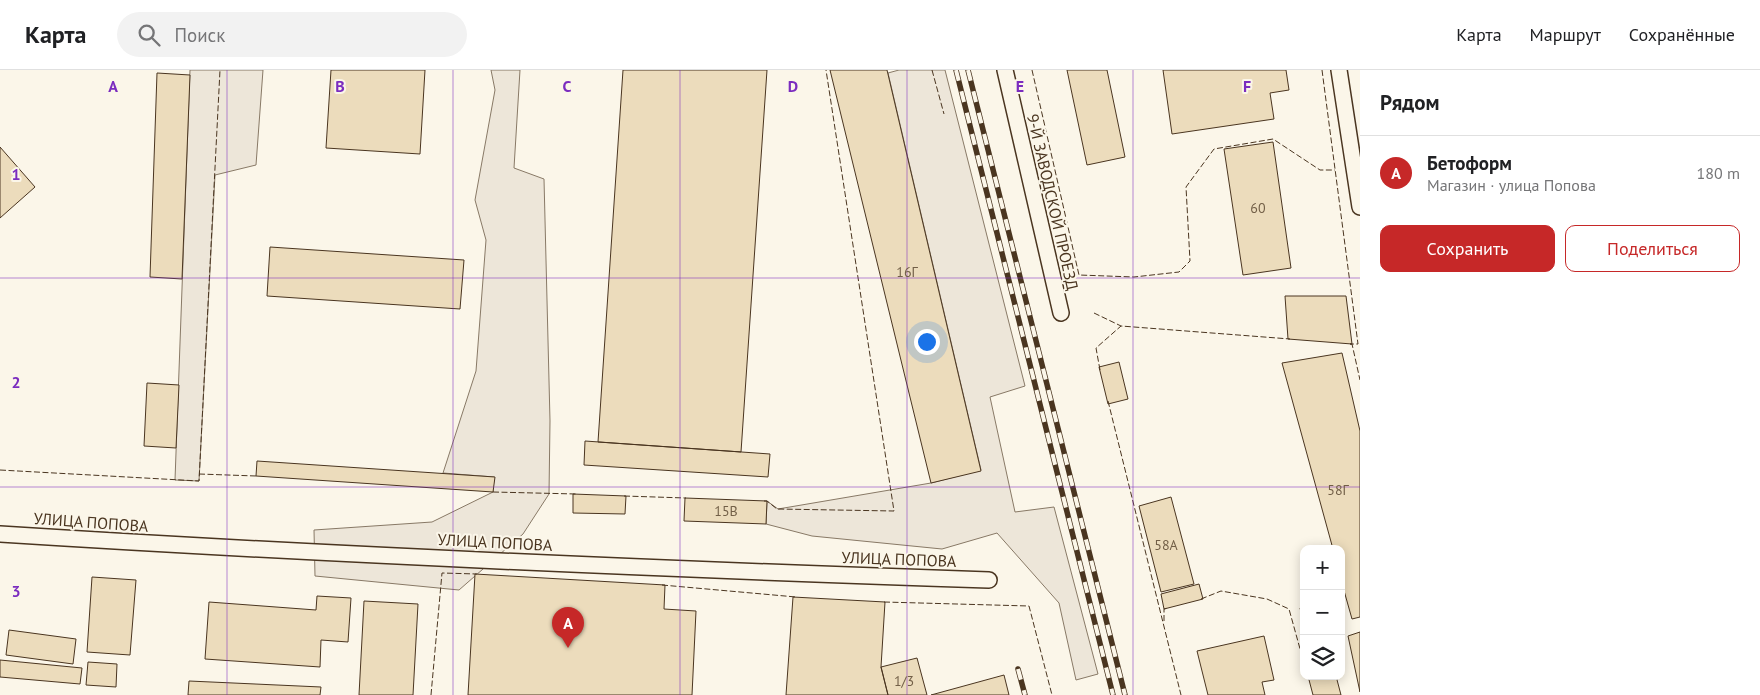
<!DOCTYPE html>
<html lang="ru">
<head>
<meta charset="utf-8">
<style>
  body { margin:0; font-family:"PT Sans",sans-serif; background:#f2f2f2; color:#202124 }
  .controls { position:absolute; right:15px; bottom:15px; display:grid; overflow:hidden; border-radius:10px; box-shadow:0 2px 12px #0003 }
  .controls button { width:45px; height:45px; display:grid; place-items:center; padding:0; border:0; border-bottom:1px solid #e0e0e0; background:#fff; color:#202124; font:25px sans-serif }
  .you { position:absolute; left:926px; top:271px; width:18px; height:18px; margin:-12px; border:4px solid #fff; border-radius:50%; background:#1a73e8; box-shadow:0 0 0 8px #1a73e833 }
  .badge { display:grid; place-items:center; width:32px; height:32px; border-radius:50%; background:#c62828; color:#fff; font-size:16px; font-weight:700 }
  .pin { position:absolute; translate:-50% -41px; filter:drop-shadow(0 1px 2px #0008) }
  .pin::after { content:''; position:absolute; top:26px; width:18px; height:15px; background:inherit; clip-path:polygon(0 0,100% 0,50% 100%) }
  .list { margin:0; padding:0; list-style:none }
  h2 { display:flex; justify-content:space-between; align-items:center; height:65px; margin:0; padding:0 20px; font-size:21px }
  h2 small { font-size:16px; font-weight:400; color:#757577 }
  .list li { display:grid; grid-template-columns:32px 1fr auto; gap:15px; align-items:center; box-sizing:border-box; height:75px; padding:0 20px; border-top:1px solid #e0e0e0 }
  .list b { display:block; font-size:19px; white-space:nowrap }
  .list p { margin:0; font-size:16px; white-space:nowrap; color:#757577 }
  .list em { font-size:16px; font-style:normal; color:#757577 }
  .actions { display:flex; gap:10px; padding:15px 20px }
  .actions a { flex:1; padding:11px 0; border:1px solid #c62828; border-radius:10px; text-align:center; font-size:18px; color:#c62828 }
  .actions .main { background:#c62828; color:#fff }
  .icon { flex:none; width:28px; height:28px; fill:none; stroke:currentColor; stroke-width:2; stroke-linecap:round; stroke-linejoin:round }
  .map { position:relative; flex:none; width:1360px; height:625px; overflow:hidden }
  header { display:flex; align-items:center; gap:30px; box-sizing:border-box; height:70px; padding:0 25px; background:#fff; border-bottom:1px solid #e0e0e0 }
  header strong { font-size:24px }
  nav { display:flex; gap:28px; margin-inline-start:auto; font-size:18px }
  .search { width:350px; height:45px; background:#f2f2f2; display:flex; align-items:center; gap:12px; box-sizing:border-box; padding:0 18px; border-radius:28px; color:#757577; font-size:19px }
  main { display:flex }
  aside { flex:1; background:#fff }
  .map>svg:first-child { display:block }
  .green { fill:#ede6d9; stroke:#887966 }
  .building { fill:#ecdcbc; stroke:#4a3520 }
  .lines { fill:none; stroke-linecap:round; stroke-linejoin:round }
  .minor-casing { stroke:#4a3520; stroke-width:18 }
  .minor { stroke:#fbf6e9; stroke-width:15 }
  .rail-casing { stroke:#4a3520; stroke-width:5.5 }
  .rail { stroke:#fbf6e9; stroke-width:4; stroke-dasharray:11; stroke-linecap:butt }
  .fence { stroke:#4a3520; stroke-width:1; stroke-dasharray:6 2.5; stroke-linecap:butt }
  .grid { fill:none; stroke:#7b2cbf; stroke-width:1; stroke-opacity:0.55 }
  .labels { text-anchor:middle; stroke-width:4; stroke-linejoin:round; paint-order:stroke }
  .number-label { font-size:14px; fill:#725f47 }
  .street-label { font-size:16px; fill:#4a3520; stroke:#fbf6e9 }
  .grid-label { font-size:16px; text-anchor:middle; font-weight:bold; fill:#7b2cbf; stroke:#fbf6e9; stroke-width:4; stroke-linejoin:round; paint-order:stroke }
</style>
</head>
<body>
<header>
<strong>Карта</strong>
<div class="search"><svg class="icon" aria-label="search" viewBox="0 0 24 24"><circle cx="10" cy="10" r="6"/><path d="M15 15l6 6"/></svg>Поиск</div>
<nav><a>Карта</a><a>Маршрут</a><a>Сохранённые</a></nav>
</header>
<main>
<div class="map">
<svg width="1360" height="625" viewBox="0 0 1360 625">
  <rect width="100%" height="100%" fill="#fbf6e9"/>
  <path class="green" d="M 190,0 L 263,0 L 256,95 L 215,105 L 199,411 L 175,410 Z
    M 491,0 L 520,0 L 514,98 L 544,109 L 550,351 L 549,424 L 523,464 L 459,520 L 315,506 L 314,460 L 432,452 L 493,422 L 494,407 L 443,403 L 476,301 L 486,170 L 475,130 L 495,20 Z
    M 899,0 L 945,0 L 1025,316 L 990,327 L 1015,442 L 1054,437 L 1098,604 L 1076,610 L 1059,533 L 997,463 L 942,479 L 812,466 L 766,454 L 767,431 L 778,439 L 931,413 L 981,400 L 888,3 Z"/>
  <path class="building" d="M 331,0 L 425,0 L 420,84 L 326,78 Z
    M 623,0 L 767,0 L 741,382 L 598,372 Z
    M 830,0 L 887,0 L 981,401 L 931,413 Z
    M 1067,0 L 1107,0 L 1125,87 L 1087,95 Z
    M 1163,0 L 1286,0 L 1289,20 L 1270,23 L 1274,49 L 1172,64 Z
    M 157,3 L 190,5 L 182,209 L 150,207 Z
    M 1273,72 L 1291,198 L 1243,205 L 1224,79 Z
    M 0,77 L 35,117 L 0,148 Z
    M 270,177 L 464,190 L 460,239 L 267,226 Z
    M 1285,226 L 1346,226 L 1352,274 L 1288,269 Z
    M 1342,283 L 1360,361 L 1360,547 L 1352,549 L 1341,510 L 1341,479 L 1333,479 L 1282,293 Z
    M 1119,292 L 1128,329 L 1108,334 L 1099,297 Z
    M 147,313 L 179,315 L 176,378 L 144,376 Z
    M 585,371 L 770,384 L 768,407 L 584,395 Z
    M 257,391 L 495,407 L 493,422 L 256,406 Z
    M 573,424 L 626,426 L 625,444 L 573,443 Z
    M 1171,427 L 1194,514 L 1161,522 L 1139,436 Z
    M 685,428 L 767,431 L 766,454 L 684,451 Z
    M 475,504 L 665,515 L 664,539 L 696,541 L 692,625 L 468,625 Z
    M 92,507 L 136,510 L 130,585 L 87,582 Z
    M 1199,514 L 1203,529 L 1164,539 L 1161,524 Z
    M 317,526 L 351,528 L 348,572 L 321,570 L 320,597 L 205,589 L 209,532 L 316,540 Z
    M 793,527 L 885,532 L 881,597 L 888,625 L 786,625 Z
    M 364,531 L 418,534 L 413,625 L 359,625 Z
    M 1304,537 L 1304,553 L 1300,538 Z
    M 9,560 L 76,569 L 73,594 L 6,585 Z
    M 1360,562 L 1360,622 L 1348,566 Z
    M 1264,566 L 1274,610 L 1262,612 L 1265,625 L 1208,625 L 1197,581 Z
    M 917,588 L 927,625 L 888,625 L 881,597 Z
    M 0,590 L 82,598 L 80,614 L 0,607 Z
    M 88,592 L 117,594 L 116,617 L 86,615 Z
    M 1004,605 L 1009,625 L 931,625 Z
    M 1308,606 L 1336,606 L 1341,625 L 1313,625 Z
    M 189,611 L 321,617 L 320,625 L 188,625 Z"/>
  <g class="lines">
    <g class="minor-casing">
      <path id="minor" d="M 1005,0 L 1061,243
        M 1339,0 L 1360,137
        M 0,464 C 329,485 659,499 989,510"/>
    </g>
    <use href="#minor" class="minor"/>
    <g class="rail-casing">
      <path id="rail" d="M 956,0 L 1113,625
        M 968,0 L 1125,625
        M 1018,599 L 1025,625"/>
    </g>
    <use href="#rail" class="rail"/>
    <path class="fence" d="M 932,0 L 944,44
      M 1032,0 L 1079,205 L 1134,207 L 1179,202 L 1190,191 L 1186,117 L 1214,79 L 1273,69 L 1320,100 L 1335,100
      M 1322,0 L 1358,274 L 1350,274
      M 1094,243 L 1121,256
      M 1350,274 L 1352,274 L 1360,310
      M 1100,300 L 1096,278 L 1121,256 L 1290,269
      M 1108,331 L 1181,625
      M 0,400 L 199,411 L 220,0
      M 199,404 L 256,406
      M 493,422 L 576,424
      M 624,426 L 686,428
      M 764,431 L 767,431 L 777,439 L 894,441 L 826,0
      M 662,515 L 796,527
      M 1201,529 L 1221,521 L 1267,529 L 1289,539 L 1302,586
      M 884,532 L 1029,536 L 1052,625
      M 1164,551 L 1164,539 L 1168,538
      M 431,625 L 442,503 L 477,504"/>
  </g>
  <path class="grid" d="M 227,0 L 227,625M 453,0 L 453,625M 680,0 L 680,625M 907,0 L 907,625M 1133,0 L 1133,625M 0,208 L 1360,208M 0,417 L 1360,417"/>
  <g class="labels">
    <g class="number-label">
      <text x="1258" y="143">60</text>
      <text x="907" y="207">16Г</text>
      <text x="1338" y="425">58Г</text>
      <text x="726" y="446">15В</text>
      <text x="1166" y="480">58А</text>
      <text x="904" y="616">1/3</text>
    </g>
    <g class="street-label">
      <text transform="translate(1053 132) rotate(77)" y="6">9-Й ЗАВОДСКОЙ ПРОЕЗД</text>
      <text transform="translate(91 452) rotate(4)" y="6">УЛИЦА ПОПОВА</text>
      <text transform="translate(495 472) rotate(3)" y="6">УЛИЦА ПОПОВА</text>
      <text transform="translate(899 489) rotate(2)" y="6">УЛИЦА ПОПОВА</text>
    </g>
  </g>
  <g class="grid-label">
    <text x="113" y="22">A</text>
    <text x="340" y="22">B</text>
    <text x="567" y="22">C</text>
    <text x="793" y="22">D</text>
    <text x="1020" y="22">E</text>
    <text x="1247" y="22">F</text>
    <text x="16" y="110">1</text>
    <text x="16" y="318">2</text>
    <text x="16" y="527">3</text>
  </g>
</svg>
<div class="controls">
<button>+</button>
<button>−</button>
<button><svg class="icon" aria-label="layers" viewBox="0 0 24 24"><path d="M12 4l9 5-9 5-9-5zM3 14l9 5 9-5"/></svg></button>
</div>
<div class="you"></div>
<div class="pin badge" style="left:568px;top:578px">A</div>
</div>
<aside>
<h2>Рядом<small></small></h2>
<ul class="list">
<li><span class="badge">A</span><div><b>Бетоформ</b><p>Магазин · улица Попова</p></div><em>180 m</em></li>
</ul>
<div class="actions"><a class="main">Сохранить</a><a>Поделиться</a></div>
</aside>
</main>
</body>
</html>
